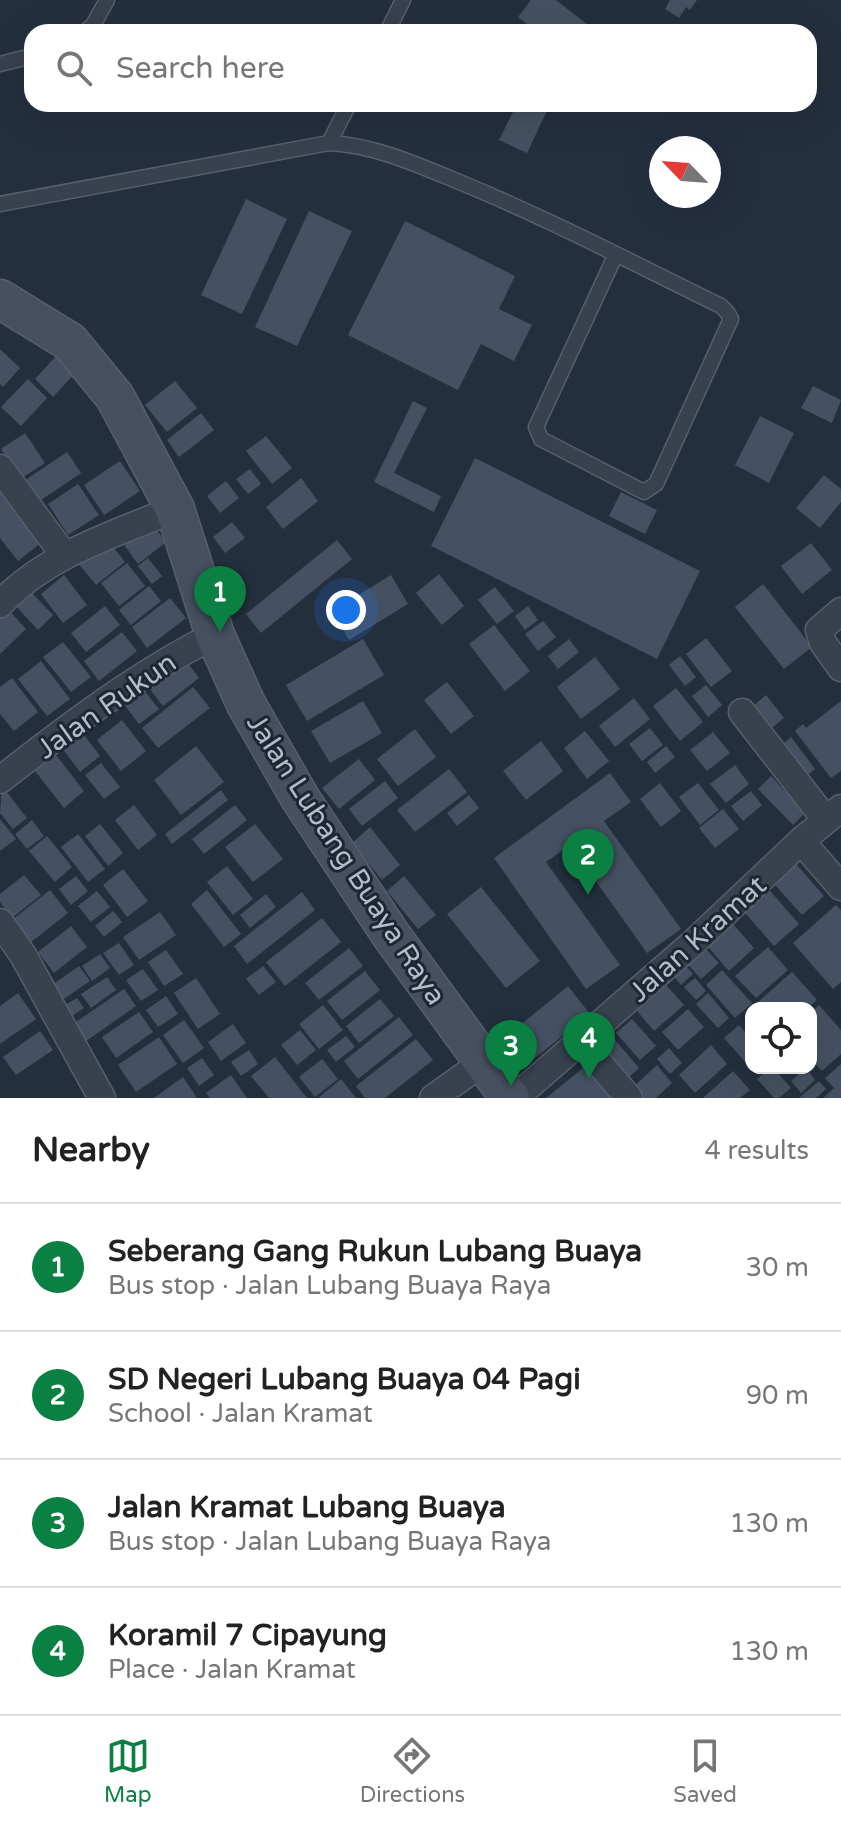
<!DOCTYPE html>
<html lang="en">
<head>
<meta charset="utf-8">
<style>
  body { margin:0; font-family:"Varela Round",sans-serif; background:#f2f2f2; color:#222 }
  .controls { position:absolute; right:24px; bottom:24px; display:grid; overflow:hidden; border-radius:16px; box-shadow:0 8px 32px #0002 }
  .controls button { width:72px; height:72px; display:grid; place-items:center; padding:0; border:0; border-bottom:2px solid #e0e0e0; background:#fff; color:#222; font:40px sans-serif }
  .compass { position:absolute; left:649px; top:136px; width:72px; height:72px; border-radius:50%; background:#fff; box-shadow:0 8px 32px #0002; rotate:295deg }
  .you { position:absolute; left:346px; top:610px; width:28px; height:28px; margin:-20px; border:6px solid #fff; border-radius:50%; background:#1a73e8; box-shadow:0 0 0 12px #1a73e833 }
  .badge { display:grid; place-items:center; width:52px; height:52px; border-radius:50%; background:#0b8043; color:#fff; font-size:26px; font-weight:700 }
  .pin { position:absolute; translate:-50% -66px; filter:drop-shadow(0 2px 4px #0008) }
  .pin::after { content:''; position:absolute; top:42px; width:28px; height:24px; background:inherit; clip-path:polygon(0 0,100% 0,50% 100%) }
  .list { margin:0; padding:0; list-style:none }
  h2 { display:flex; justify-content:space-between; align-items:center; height:104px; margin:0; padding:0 32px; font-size:34px }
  h2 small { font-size:26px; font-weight:400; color:#767676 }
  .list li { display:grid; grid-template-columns:52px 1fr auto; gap:24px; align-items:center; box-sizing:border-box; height:128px; padding:0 32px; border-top:2px solid #e0e0e0 }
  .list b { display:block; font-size:30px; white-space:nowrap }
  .list p { margin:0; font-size:26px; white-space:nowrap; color:#767676 }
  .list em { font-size:26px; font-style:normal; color:#767676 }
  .icon { flex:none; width:44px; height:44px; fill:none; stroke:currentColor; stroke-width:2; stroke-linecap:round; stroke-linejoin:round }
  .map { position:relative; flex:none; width:841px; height:1098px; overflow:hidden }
  .search { position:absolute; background:#fff; box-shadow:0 8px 32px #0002; left:24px; right:24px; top:24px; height:88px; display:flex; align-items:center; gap:20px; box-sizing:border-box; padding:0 28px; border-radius:24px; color:#767676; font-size:30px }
  .sheet { height:616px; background:#fff }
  nav { display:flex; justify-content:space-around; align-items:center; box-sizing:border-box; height:112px; border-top:2px solid #e0e0e0; background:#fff; font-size:22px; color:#767676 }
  nav a { display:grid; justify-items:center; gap:4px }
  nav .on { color:#0b8043 }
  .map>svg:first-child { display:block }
  .building { fill:#455162 }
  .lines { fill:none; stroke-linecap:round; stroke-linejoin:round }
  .lane-casing { stroke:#565f6c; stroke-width:17 }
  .street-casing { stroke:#565f6c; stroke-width:29 }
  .secondary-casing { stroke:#565f6c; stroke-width:41 }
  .lane { stroke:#38414e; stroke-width:14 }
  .street { stroke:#38414e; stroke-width:26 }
  .secondary { stroke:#465061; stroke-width:38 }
  .labels { text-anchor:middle; stroke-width:6; stroke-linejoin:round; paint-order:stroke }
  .street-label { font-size:28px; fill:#b4bcc9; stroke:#1d2633 }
</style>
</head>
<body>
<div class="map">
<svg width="841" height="1098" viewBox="0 0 841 1098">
  <rect width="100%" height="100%" fill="#242f3e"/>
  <path class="building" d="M 531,0 L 556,0 L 588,25 L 582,32 L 551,32 L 547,29 L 544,32 L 537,32 L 518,17 Z
    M 670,0 L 697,0 L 690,10 L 686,7 L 679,18 L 665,9 Z
    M 517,104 L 532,104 L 547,111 L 527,153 L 499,140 Z
    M 246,199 L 287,219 L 242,314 L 201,295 Z
    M 309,211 L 352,231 L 297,346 L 255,327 Z
    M 405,221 L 515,276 L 499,309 L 532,325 L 514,361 L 481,344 L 458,390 L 348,335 Z
    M 0,349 L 20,368 L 3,387 L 0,384 Z
    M 59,353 L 78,370 L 53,397 L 35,379 Z
    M 28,379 L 47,398 L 21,426 L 1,407 Z
    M 175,381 L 197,408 L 167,432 L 145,405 Z
    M 813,386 L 841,400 L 832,423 L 801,408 Z
    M 413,401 L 427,408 L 394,473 L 441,496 L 434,512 L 374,482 Z
    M 201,413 L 214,430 L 179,457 L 167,440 Z
    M 760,416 L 794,433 L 769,483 L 735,465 Z
    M 25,433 L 45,463 L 20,479 L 1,449 Z
    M 266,436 L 292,468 L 272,484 L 246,451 Z
    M 67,452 L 81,473 L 38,502 L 24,481 Z
    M 475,458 L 700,571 L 657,659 L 431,546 Z
    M 120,461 L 140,491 L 104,515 L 84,485 Z
    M 250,469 L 261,484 L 248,494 L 236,479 Z
    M 824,475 L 841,489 L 841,502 L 820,528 L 796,508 Z
    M 301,478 L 318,501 L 283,529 L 266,507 Z
    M 0,481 L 46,539 L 18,561 L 0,538 Z
    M 226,481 L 239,498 L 220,513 L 207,496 Z
    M 78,484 L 99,515 L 68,535 L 48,504 Z
    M 621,492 L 657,510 L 645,534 L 609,516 Z
    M 149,521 L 166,542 L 138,564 L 122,542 Z
    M 232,522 L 245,538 L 225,553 L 213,537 Z
    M 106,538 L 125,562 L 96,585 L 77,562 Z
    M 337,540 L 352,559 L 261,633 L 246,614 Z
    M 811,543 L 832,570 L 802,594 L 781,566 Z
    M 148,558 L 162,576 L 152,584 L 138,566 Z
    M 127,563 L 145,586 L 119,606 L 101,583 Z
    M 439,574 L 464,606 L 442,625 L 416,593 Z
    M 64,575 L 87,605 L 63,623 L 41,594 Z
    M 391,575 L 408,604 L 349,640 L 332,611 Z
    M 763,584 L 812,647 L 784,669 L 735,607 Z
    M 149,586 L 161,601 L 131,625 L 119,610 Z
    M 495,587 L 514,611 L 497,624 L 478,600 Z
    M 29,590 L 53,615 L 38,630 L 14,604 Z
    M 170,598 L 186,618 L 147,648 L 132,627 Z
    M 105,606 L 120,625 L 86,652 L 71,633 Z
    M 528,606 L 538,620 L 525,630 L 515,616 Z
    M 6,607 L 26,629 L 0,654 L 0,613 Z
    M 543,621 L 556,637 L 538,651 L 525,634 Z
    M 494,625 L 530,671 L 505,691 L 469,644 Z
    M 122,632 L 137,651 L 99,681 L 84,661 Z
    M 706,638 L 732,671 L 711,687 L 686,654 Z
    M 363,639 L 384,675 L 307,721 L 286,685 Z
    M 569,639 L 579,652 L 558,669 L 548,656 Z
    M 63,642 L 91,677 L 71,692 L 43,657 Z
    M 181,654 L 199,678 L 163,706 L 145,683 Z
    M 680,656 L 696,677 L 685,686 L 669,665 Z
    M 595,657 L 620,689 L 581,719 L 557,687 Z
    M 41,661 L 70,699 L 47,716 L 18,679 Z
    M 12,678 L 38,712 L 14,731 L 0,714 L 0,687 Z
    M 447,682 L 474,716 L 451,734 L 424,700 Z
    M 139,684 L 159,709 L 139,724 L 120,699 Z
    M 706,685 L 722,705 L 708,717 L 692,696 Z
    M 193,687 L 210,708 L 158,748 L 142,728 Z
    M 676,688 L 703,722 L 680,741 L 653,706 Z
    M 766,695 L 784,718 L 766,733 L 748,710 Z
    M 634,698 L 650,719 L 615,747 L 599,726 Z
    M 363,701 L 382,733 L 330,763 L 311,731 Z
    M 841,701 L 841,771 L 831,778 L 795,731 L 803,724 L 806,728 Z
    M 122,720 L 146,751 L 121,771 L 97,740 Z
    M 75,723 L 100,756 L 80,772 L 55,739 Z
    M 650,728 L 663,745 L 642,761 L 629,744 Z
    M 415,729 L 436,757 L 398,786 L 377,759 Z
    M 585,731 L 609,761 L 587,779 L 564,748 Z
    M 713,732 L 730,753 L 707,771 L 690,750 Z
    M 791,737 L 815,769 L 804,778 L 779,747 Z
    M 541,741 L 563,771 L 526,800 L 503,771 Z
    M 49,746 L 84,791 L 64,808 L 28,762 Z
    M 196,746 L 224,782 L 181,815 L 154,780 Z
    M 666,746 L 675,757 L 655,773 L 647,762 Z
    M 359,759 L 375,780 L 339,809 L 322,788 Z
    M 101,763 L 120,787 L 104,799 L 85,775 Z
    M 735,765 L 749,784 L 726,803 L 710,784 Z
    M 449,769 L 467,792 L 415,832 L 397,810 Z
    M 610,773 L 631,802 L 604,821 L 681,929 L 647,953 L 570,845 L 546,862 L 620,965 L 586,989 L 494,858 Z
    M 771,776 L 805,813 L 793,825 L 758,789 Z
    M 385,781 L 398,798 L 362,826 L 349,809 Z
    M 660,783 L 681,811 L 661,827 L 640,799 Z
    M 698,783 L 719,810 L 700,825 L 679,797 Z
    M 2,786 L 27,818 L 13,829 L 0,813 Z
    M 221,790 L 228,800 L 172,844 L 165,834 Z
    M 751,791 L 762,805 L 743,821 L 731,806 Z
    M 469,795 L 479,808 L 457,826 L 447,813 Z
    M 134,805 L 157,835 L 138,850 L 115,820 Z
    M 235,805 L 247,820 L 204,854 L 192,839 Z
    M 723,809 L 739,829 L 715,848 L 699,828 Z
    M 0,819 L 16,839 L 0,851 Z
    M 32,820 L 44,836 L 27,849 L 15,834 Z
    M 100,824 L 123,853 L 108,866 L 85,836 Z
    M 255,824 L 283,859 L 253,882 L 225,847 Z
    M 370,827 L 400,865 L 382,880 L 352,843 Z
    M 78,834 L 105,869 L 88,882 L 61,847 Z
    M 47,836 L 72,867 L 55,882 L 29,851 Z
    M 790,857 L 824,896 L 802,915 L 768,877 Z
    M 227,866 L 253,899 L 233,915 L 207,882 Z
    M 123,869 L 148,901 L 127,917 L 103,885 Z
    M 24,875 L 41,895 L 12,918 L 0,902 L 0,894 Z
    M 76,876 L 88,891 L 71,905 L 59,889 Z
    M 404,876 L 436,915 L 418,929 L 387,891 Z
    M 765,885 L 799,924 L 774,946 L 740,907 Z
    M 481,887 L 540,961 L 506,988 L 447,914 Z
    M 50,890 L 68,913 L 30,943 L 12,920 Z
    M 207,890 L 241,934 L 224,947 L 191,904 Z
    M 97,891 L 110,907 L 91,922 L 78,906 Z
    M 302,892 L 315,910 L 247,964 L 234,946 Z
    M 266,894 L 276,907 L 250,928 L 240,915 Z
    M 836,905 L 841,910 L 841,982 L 833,989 L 793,943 Z
    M 113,911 L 122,922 L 104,937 L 95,926 Z
    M 160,912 L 176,935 L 139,960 L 123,937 Z
    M 727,917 L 754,948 L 729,971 L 702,940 Z
    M 322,918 L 341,942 L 285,986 L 266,962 Z
    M 71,926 L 87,947 L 54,973 L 38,952 Z
    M 119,943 L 134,965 L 119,975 L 103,953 Z
    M 701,944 L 719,963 L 701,979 L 684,960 Z
    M 768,947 L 788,970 L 756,998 L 735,976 Z
    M 349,948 L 363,966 L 319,1000 L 305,983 Z
    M 166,950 L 183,974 L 164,986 L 148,962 Z
    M 100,954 L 110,968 L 92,981 L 82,966 Z
    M 679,958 L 693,974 L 681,985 L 668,969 Z
    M 79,966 L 90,981 L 58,1003 L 48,988 Z
    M 263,966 L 276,982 L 259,995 L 246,979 Z
    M 143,969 L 158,990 L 141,1001 L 126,980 Z
    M 722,970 L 752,1003 L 735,1018 L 706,985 Z
    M 365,971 L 380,990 L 342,1020 L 327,1001 Z
    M 792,972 L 817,1000 L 808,1008 L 761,1008 L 757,1003 Z
    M 107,977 L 116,990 L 91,1008 L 81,994 Z
    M 196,978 L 220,1014 L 198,1029 L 174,993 Z
    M 695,978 L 706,991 L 696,1000 L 684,987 Z
    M 666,985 L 684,1005 L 654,1031 L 637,1011 Z
    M 568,986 L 590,1014 L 530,1062 L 508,1035 Z
    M 124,989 L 136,1006 L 82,1044 L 70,1026 Z
    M 18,993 L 36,1019 L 0,1044 L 0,1006 Z
    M 708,993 L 729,1018 L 718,1028 L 696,1004 Z
    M 166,996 L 178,1014 L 158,1027 L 146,1010 Z
    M 77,998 L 84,1008 L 72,1016 L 65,1005 Z
    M 380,999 L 394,1016 L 359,1043 L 346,1026 Z
    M 323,1005 L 343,1030 L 319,1049 L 299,1024 Z
    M 819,1005 L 841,1030 L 841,1054 L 822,1071 L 811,1059 L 811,1013 Z
    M 688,1009 L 704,1027 L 678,1050 L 662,1032 Z
    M 139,1012 L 153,1032 L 116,1058 L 102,1037 Z
    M 399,1017 L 413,1035 L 358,1079 L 344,1061 Z
    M 632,1019 L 656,1046 L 640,1060 L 616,1033 Z
    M 184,1020 L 204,1048 L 183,1063 L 163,1035 Z
    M 233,1024 L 246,1043 L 221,1061 L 208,1042 Z
    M 739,1025 L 751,1038 L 751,1068 L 759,1068 L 754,1072 L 724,1038 Z
    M 300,1030 L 316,1050 L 297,1065 L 281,1045 Z
    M 40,1031 L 53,1050 L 16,1075 L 3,1057 Z
    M 346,1036 L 355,1047 L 336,1062 L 327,1050 Z
    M 159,1037 L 177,1064 L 136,1092 L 118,1065 Z
    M 416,1039 L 433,1060 L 385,1098 L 365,1098 L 356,1086 Z
    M 615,1040 L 639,1068 L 621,1084 L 597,1056 Z
    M 711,1045 L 727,1064 L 695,1093 L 679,1075 Z
    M 669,1048 L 682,1063 L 670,1074 L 657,1059 Z
    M 249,1050 L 258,1064 L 241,1076 L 231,1062 Z
    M 275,1057 L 307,1098 L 269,1098 L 251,1076 Z
    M 202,1058 L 214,1075 L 199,1086 L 187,1068 Z
    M 322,1059 L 338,1079 L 315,1097 L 299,1077 Z
    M 593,1060 L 623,1098 L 546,1098 Z
    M 841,1064 L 841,1098 L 823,1098 L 834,1088 L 825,1078 Z
    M 657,1065 L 672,1083 L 656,1098 L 635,1098 L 629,1091 Z
    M 770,1068 L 774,1068 L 791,1088 L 779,1098 L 774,1098 L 757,1079 Z
    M 806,1068 L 815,1080 L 801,1093 L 791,1081 Z
    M 733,1071 L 750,1090 L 740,1098 L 703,1098 Z
    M 231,1075 L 247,1098 L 210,1098 L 206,1093 Z
    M 183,1077 L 197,1098 L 154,1098 Z
    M 341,1079 L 356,1098 L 318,1098 Z
    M 819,1081 L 826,1089 L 816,1098 L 799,1098 Z"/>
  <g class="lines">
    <g class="lane-casing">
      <path id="lane" d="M 85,32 L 93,25 L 107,0
        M 387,32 L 403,0
        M 0,64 L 32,56
        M 329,143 L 349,104
        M 0,204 L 329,143 C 373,145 416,164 457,181 C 547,218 633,263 721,306 L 727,312 L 731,319 L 656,484 L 644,492 L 541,439 L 536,427 L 616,254"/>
    </g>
    <g class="street-casing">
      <path id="street" d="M 0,468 L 64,555
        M 0,604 C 46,555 114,534 175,509
        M 841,611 L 819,630 L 823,643 L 841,668
        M 742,712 L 826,820
        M 0,780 C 68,727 137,674 215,635
        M 801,841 L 841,887
        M 0,922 L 23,955 L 102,1098
        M 581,1042 L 629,1098
        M 433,1098 L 482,1063
        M 515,1098 L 693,943 L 801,841 L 841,808"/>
    </g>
    <g class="secondary-casing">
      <path id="secondary" d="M 0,299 L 70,342 L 115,397 L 175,509 L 215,635 L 246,704 L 300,798 L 391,935 L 510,1098"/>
    </g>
    <use href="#lane" class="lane"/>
    <use href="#street" class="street"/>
    <use href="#secondary" class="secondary"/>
  </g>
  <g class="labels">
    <g class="street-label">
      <text transform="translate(106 705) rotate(-35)" y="10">Jalan Rukun</text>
      <text transform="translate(347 859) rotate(57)" y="10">Jalan Lubang Buaya Raya</text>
      <text transform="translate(697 938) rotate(-42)" y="10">Jalan Kramat</text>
    </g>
  </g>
</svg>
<div class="controls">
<button><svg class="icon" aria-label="locate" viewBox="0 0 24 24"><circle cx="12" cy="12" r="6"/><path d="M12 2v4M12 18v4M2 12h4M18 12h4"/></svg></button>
</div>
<svg class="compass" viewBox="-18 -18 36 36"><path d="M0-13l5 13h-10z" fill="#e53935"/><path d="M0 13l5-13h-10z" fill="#767676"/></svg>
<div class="you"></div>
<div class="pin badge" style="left:220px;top:632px">1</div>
<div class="pin badge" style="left:588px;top:895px">2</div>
<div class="pin badge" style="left:511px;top:1086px">3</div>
<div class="pin badge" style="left:589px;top:1078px">4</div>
<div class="search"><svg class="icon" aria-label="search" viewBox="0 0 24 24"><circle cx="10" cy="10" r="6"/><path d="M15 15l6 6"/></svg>Search here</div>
</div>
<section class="sheet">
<h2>Nearby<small>4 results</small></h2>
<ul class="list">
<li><span class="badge">1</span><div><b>Seberang Gang Rukun Lubang Buaya</b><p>Bus stop · Jalan Lubang Buaya Raya</p></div><em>30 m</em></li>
<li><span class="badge">2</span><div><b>SD Negeri Lubang Buaya 04 Pagi</b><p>School · Jalan Kramat</p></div><em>90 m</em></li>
<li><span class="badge">3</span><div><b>Jalan Kramat Lubang Buaya</b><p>Bus stop · Jalan Lubang Buaya Raya</p></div><em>130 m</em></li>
<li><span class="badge">4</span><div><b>Koramil 7 Cipayung</b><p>Place · Jalan Kramat</p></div><em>130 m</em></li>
</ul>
</section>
<nav>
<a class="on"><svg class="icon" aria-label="map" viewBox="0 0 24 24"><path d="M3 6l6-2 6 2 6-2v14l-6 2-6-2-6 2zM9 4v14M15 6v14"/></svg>Map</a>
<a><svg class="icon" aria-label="directions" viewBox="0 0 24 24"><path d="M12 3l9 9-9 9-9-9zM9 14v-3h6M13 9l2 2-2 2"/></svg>Directions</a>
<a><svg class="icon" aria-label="saved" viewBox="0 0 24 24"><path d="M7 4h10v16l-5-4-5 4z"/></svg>Saved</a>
</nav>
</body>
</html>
